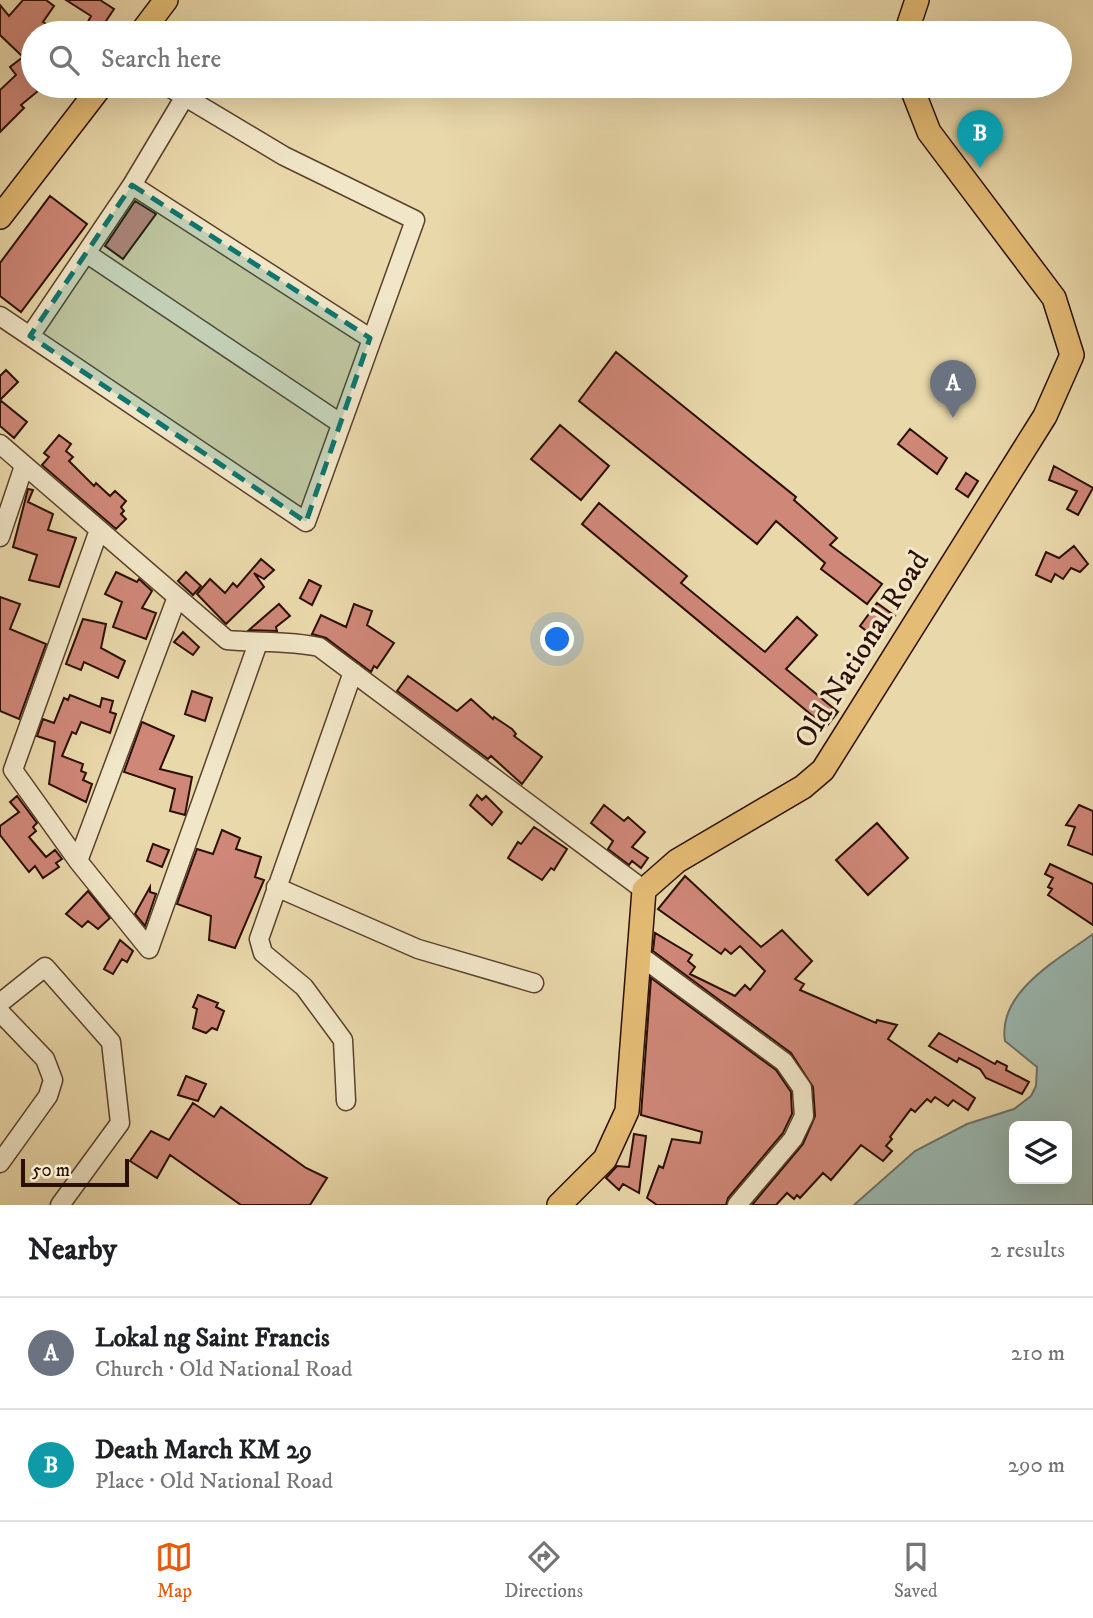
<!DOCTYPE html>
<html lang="en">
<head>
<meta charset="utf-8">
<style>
  body { margin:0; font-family:"IM FELL DW Pica",serif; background:#f6f6f6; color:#202124 }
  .controls { position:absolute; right:21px; bottom:21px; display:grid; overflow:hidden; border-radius:10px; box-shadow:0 7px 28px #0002 }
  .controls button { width:63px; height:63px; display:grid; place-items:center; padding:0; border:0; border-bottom:2px solid #e0e0e0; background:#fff; color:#202124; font:35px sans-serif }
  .scale { position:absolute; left:21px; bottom:18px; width:108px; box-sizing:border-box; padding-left:7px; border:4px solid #2b0f02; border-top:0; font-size:19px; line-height:24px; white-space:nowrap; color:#2b0f02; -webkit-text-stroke:5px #f1e6c8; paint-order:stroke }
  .you { position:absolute; left:558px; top:640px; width:24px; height:24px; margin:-18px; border:5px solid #fff; border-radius:50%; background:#1a73e8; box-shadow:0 0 0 10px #1a73e833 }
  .badge { display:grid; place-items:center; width:46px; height:46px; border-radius:50%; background:#ea580c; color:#fff; font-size:23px; font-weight:700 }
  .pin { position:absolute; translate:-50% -58px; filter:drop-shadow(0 2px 4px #0008) }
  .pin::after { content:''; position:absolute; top:37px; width:24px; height:21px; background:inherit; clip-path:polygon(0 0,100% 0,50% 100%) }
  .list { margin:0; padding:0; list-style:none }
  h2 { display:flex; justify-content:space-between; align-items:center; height:91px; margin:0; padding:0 28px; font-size:30px }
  h2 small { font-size:23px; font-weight:400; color:#757577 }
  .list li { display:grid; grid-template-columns:46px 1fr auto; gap:21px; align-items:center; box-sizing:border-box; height:112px; padding:0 28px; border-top:2px solid #e0e0e0 }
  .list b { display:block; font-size:26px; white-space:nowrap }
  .list p { margin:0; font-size:23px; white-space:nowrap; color:#757577 }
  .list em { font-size:23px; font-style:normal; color:#757577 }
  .icon { flex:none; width:38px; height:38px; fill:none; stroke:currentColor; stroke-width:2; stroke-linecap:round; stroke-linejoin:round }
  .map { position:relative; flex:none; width:1093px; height:1205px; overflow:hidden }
  .search { position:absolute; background:#fff; box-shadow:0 7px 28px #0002; left:21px; right:21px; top:21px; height:77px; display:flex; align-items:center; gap:18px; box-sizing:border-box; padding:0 24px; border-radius:38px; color:#757577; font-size:26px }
  .sheet { height:315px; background:#fff }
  nav { display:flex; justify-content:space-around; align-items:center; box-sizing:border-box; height:98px; border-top:2px solid #e0e0e0; background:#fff; font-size:19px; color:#757577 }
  nav a { display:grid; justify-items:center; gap:4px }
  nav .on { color:#ea580c }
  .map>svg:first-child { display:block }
  .water { fill:#9ab8b1; stroke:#6e746b; stroke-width:2; fill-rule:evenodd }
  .building { fill:#cf8778; stroke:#2b0f02; stroke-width:2 }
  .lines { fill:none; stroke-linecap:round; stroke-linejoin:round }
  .minor-casing { stroke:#5a412c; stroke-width:21 }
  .major-casing { stroke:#2b0f02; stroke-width:26 }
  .minor { stroke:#f1e6c8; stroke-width:18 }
  .major { stroke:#e4bc75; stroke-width:23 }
  .marked { fill:#0f766e; fill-opacity:0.2; stroke:#0f766e; stroke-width:5; stroke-dasharray:14 9; stroke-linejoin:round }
  .labels { text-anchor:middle; stroke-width:6; stroke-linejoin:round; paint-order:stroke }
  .street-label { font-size:30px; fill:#2b0f02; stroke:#f1e6c8 }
</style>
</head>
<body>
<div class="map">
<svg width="1093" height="1205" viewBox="0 0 1093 1205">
  <rect width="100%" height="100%" fill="#e9d8aa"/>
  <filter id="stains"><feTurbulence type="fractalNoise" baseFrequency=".00286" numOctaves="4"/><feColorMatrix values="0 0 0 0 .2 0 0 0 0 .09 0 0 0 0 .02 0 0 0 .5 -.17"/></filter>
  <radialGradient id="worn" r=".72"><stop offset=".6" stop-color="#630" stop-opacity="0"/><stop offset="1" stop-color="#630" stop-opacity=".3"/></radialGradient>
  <path class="water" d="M 1093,934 L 1093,1205 L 854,1205 L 915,1151 L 967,1124 L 1014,1109 L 1031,1096 L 1036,1086 L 1037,1067 L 1005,1041 C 997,992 1059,959 1093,934 ZM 1014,1126 L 1067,1126 L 1067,1179 L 1014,1179 Z"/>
  <path class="building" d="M 23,0 L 46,0 L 54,6 L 43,22 L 61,33 L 33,33 L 33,86 L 38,91 L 21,105 L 24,108 L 0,132 L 0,90 L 16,75 L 10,67 L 23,57 L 0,35 L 0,5 L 9,16 Z
    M 66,0 L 100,0 L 114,9 L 98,33 L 82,33 L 91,16 Z
    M 50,196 L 87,224 L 21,312 L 0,296 L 0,263 Z
    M 135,201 L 156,214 L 123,259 L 105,246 Z
    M 616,352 L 796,497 L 794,500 L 837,538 L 830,545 L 882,584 L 867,604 L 821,569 L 825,563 L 776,521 L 757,544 L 579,401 Z
    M 6,370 L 18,382 L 0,400 L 27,422 L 14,438 L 0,426 L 0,376 Z
    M 560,425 L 609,466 L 581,500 L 531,459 Z
    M 910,429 L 947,458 L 937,474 L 898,444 Z
    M 59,435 L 71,444 L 66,451 L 73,457 L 69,461 L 94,486 L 96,483 L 110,496 L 115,491 L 126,501 L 121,507 L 124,511 L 121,514 L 126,519 L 116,529 L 42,465 L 49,457 L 44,453 Z
    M 1054,466 L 1093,488 L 1078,515 L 1067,509 L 1077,491 L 1049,480 Z
    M 966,473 L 978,481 L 968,497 L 956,489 Z
    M 28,489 L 33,490 L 28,502 L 53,514 L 48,530 L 76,538 L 59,587 L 29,580 L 37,555 L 13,547 Z
    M 599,503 L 687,576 L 681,583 L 765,652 L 797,617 L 817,635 L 786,669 L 838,712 L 826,727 L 582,524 Z
    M 1074,546 L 1088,564 L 1080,572 L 1071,568 L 1063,579 L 1055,574 L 1051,582 L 1036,575 L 1046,552 L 1059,558 Z
    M 261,559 L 274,570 L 264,579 L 254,573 L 264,587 L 226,624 L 197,594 L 210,579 L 225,593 L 233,583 L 237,587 Z
    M 116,572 L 137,582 L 139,579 L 152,591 L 142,608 L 156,613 L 146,639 L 113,627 L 122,602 L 105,594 Z
    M 186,572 L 201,586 L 193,595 L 178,581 Z
    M 309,580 L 321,586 L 312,605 L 300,598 Z
    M 0,597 L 20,604 L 10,629 L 46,644 L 19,719 L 0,711 Z
    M 877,603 L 895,616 L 877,639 L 860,626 Z
    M 279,604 L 290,616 L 276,627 L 277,631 L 249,630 Z
    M 354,604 L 372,611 L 367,625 L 394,643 L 377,668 L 374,666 L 371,672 L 326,638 L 312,634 L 321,615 L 346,627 Z
    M 83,619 L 106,624 L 101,648 L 125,661 L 118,678 L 84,662 L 81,670 L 66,664 Z
    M 183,632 L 199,647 L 193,655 L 174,642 Z
    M 408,676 L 457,711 L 471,699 L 493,719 L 494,717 L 512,729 L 516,734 L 514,736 L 542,757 L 522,784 L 491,756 L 488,759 L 397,691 Z
    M 192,691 L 212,698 L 205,721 L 185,714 Z
    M 70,695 L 100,707 L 102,698 L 113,701 L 110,712 L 116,714 L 110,733 L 81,722 L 76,734 L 72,732 L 62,756 L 83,764 L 81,771 L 86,773 L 83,780 L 92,784 L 86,802 L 49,784 L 55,742 L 37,736 L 43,719 L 54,723 L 64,698 L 68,700 Z
    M 142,722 L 174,736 L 160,769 L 192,777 L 185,815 L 170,811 L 175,789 L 124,772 Z
    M 477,795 L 482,800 L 486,796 L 502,812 L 492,825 L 470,805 Z
    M 17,796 L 37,823 L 33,827 L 36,831 L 29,837 L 46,857 L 55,850 L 62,859 L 56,863 L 59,867 L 43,878 L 35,866 L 29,872 L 0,835 L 0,826 L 19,812 L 10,802 Z
    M 604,805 L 624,821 L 628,817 L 645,832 L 632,847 L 648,858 L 641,868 L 632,861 L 629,865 L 608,849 L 613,841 L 591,823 Z
    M 1079,805 L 1093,811 L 1093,855 L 1068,845 L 1075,827 L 1066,825 Z
    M 877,823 L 908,858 L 868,895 L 836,860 Z
    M 534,827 L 567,849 L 554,870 L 551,868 L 542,880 L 508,858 L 518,842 L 521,844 Z
    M 222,830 L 240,838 L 236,849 L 261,857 L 255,877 L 264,880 L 235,948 L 209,940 L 211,916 L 177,904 L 197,849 L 213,854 Z
    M 153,844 L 169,850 L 162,867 L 147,861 Z
    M 1050,864 L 1093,884 L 1093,925 L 1048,895 L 1052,889 L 1048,887 L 1053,878 L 1045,874 Z
    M 685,876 L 761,947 L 782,930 L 812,961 L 795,979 L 804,984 L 800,990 L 876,1023 L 877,1020 L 897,1025 L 888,1039 L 975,1098 L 968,1110 L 953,1100 L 948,1106 L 935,1097 L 931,1102 L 927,1099 L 915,1112 L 911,1109 L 890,1137 L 892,1139 L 886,1146 L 892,1151 L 883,1161 L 861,1145 L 831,1180 L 823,1173 L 800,1198 L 797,1195 L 794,1199 L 787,1193 L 776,1205 L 752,1205 L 803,1144 L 815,1116 L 813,1087 L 791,1053 L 653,951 L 655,933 L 692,955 L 688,961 L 695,967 L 690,974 L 735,996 L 745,985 L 750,990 L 765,971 L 740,946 L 731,954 L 725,949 L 721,954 L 658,909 Z
    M 150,887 L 150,892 L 156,894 L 145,926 L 135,914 Z
    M 88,891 L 110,918 L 98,929 L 88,921 L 82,927 L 66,914 Z
    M 120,940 L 133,951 L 127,962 L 122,959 L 113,974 L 104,969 Z
    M 651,978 L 776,1070 L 791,1092 L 792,1114 L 783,1133 L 728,1198 L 726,1205 L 657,1205 L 647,1198 L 659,1166 L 663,1168 L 672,1139 L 700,1143 L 702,1132 L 641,1115 Z
    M 198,995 L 218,1003 L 216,1007 L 224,1011 L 217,1030 L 212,1028 L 206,1033 L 193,1028 L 197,1009 L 193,1007 Z
    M 939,1033 L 995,1064 L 997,1061 L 1007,1066 L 1006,1070 L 1029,1082 L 1022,1094 L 986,1078 L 980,1069 L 959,1058 L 957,1062 L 929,1046 Z
    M 186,1076 L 206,1084 L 198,1101 L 178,1095 Z
    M 193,1103 L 214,1117 L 221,1107 L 306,1168 L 327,1178 L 310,1205 L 241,1205 L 170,1155 L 157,1178 L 133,1163 L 130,1161 L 151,1131 L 169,1140 Z
    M 634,1134 L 646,1136 L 639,1193 L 623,1184 L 619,1190 L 606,1178 L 617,1166 L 629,1167 Z"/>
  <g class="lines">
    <g class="minor-casing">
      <path id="minor" d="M 132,185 L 370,338
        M 86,253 L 340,423
        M 0,316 L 306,522 L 415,220 L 284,156 L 167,86
        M 30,336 L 132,185 L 184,98
        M 0,444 L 227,640 C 259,643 288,640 319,647 L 644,890
        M 99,530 L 13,770 L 78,861 L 177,597
        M 0,537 L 24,466
        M 78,861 L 149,949 L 258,643
        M 276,887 L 418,949 L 534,983
        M 639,955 L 784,1062 L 802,1088 L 804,1116 L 793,1139 L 737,1205
        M 0,1003 L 45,967 L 111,1042 L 120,1123 L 60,1205
        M 0,1012 L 45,1059 L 53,1080 L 48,1096 L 0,1163
        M 346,1101 L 343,1040 L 304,987 L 263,953 L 259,939 L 353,672"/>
    </g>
    <g class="major-casing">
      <path id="major" d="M 141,33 L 166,0
        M 906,33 L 917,0
        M 0,217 L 101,86
        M 559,1205 L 605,1159 L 627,1111 L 644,890 L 677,861 L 803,787 L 823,770 L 1045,416 L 1072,355 L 1054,298 L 929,132 L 911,86"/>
    </g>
    <use href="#minor" class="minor"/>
    <use href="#major" class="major"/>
  </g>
  <path class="marked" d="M 132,185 L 370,338 L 306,522 L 30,336 Z"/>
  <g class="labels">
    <g class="street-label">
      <text transform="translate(861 649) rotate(-58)" y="10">Old National Road</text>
    </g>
  </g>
  <rect width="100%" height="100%" filter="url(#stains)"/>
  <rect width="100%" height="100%" fill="url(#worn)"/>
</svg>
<div class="controls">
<button><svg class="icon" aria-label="layers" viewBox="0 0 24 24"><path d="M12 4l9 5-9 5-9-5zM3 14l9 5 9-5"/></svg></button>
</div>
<div class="scale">50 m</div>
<div class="you"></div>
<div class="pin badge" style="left:953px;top:418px;background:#6b7280">A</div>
<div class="pin badge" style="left:980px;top:168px;background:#0f9aa8">B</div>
<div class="search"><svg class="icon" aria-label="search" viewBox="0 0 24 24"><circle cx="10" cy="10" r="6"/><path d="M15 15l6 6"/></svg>Search here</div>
</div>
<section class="sheet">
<h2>Nearby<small>2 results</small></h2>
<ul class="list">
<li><span class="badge" style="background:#6b7280">A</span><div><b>Lokal ng Saint Francis</b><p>Church · Old National Road</p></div><em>210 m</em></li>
<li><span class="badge" style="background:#0f9aa8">B</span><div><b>Death March KM 29</b><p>Place · Old National Road</p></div><em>290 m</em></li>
</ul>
</section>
<nav>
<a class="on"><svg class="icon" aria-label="map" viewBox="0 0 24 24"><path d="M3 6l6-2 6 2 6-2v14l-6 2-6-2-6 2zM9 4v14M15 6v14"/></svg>Map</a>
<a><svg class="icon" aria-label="directions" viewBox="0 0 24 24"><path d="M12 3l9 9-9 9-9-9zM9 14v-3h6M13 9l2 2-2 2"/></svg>Directions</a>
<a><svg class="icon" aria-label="saved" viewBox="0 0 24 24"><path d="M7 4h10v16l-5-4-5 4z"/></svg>Saved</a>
</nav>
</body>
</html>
